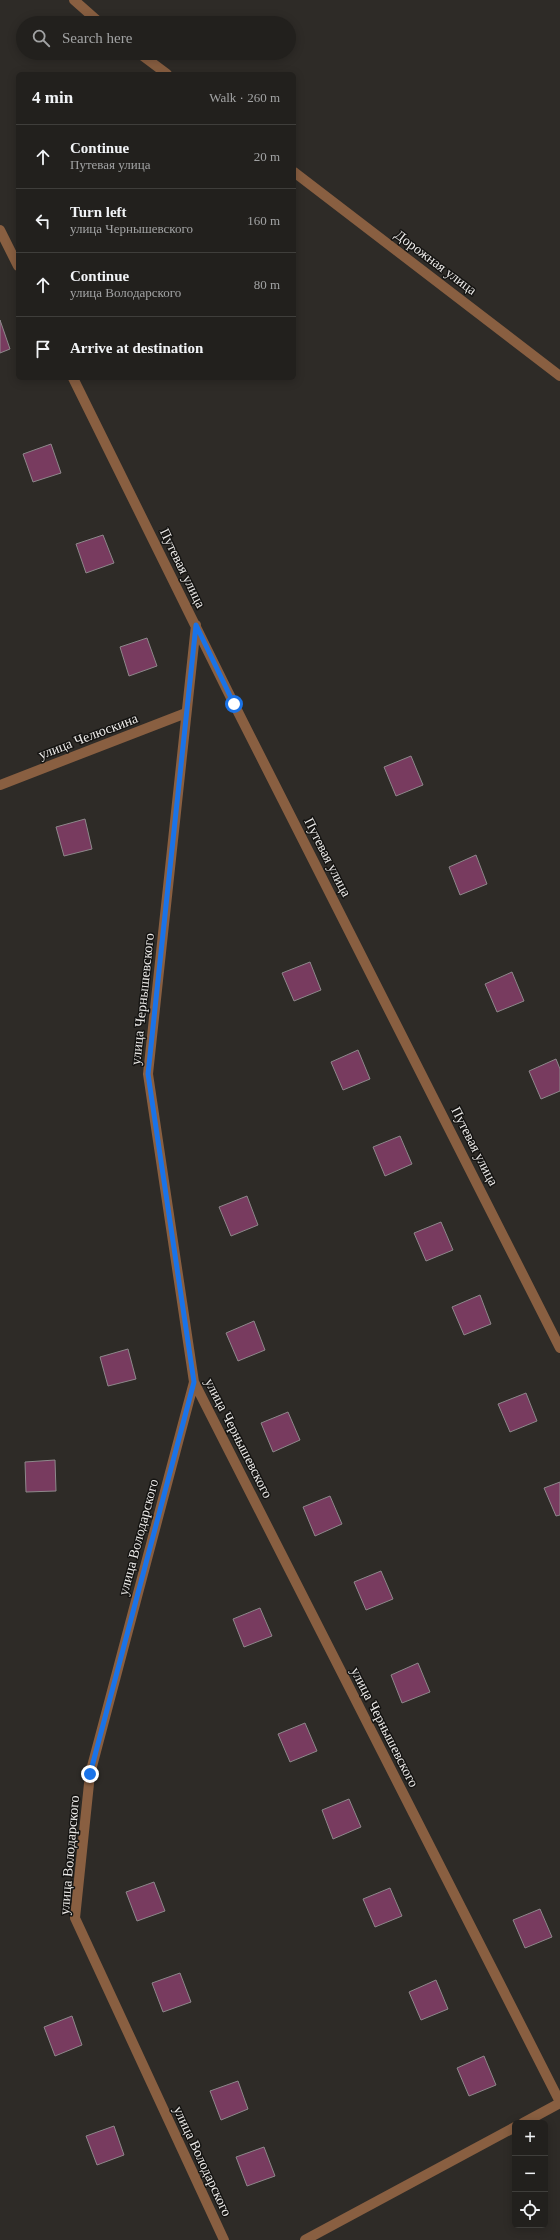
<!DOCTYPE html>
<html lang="en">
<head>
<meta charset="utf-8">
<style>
  body { margin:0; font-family:"Times New Roman",serif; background:#2a2826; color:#f1f3f6 }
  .controls { position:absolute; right:12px; bottom:12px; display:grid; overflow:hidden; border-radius:6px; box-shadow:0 2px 10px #0003 }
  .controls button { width:36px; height:36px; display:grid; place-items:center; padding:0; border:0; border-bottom:1px solid #3f3e3b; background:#22201d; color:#f1f3f6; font:20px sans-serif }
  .stop { position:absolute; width:12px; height:12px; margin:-9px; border:3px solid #1a73e8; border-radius:50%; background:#fff }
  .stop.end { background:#1a73e8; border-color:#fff; box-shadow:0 1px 4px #0008 }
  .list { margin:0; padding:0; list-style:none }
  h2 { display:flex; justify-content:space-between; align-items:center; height:52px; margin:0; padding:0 16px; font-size:17px }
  h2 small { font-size:13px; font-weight:400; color:#a2a3a4 }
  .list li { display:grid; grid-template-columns:26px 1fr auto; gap:12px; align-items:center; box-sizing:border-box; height:64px; padding:0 16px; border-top:1px solid #3f3e3b }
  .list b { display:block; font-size:15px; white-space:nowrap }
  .list p { margin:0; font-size:13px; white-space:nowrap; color:#a2a3a4 }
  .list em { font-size:13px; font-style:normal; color:#a2a3a4 }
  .icon { flex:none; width:22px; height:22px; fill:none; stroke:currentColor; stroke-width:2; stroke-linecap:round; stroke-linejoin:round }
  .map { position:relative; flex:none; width:560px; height:2240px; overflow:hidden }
  .search { position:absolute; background:#22201d; box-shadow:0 2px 10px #0003; left:16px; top:16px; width:280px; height:44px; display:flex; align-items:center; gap:10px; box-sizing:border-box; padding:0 14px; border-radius:22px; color:#a2a3a4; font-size:15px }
  .panel { position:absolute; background:#22201d; box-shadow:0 2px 10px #0003; left:16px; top:72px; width:280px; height:308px; border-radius:6px }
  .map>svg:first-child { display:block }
  .building { fill:#783b5f; stroke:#8e888b }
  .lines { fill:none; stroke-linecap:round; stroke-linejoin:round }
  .street { stroke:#895f41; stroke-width:10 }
  .route { stroke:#1a73e8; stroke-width:5 }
  .labels { text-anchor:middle; stroke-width:3; stroke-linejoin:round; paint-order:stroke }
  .street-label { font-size:14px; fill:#edebe9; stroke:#151412 }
</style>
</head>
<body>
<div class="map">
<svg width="560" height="2240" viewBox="0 0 560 2240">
  <rect width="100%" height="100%" fill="#2e2b27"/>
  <path class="building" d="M 0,320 L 10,349 L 0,353 Z
    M 51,444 L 61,473 L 33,482 L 23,454 Z
    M 103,535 L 114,563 L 86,573 L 76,544 Z
    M 147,638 L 157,666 L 129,676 L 120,647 Z
    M 411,756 L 423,785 L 396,796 L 384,767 Z
    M 85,819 L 92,849 L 64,856 L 56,827 Z
    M 476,855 L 487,884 L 460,895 L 449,867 Z
    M 310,962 L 321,990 L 294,1001 L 282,973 Z
    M 512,972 L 524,1001 L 497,1012 L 485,984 Z
    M 358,1050 L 370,1079 L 343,1090 L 331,1062 Z
    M 556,1059 L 560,1069 L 560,1091 L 541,1099 L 529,1071 Z
    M 400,1136 L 412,1164 L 385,1176 L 373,1147 Z
    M 247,1196 L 258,1225 L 231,1236 L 219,1207 Z
    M 441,1222 L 453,1250 L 426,1261 L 414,1233 Z
    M 480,1295 L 491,1324 L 464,1335 L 452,1307 Z
    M 254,1321 L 265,1350 L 238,1361 L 226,1333 Z
    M 128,1349 L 136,1379 L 108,1386 L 100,1357 Z
    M 526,1393 L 537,1421 L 510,1432 L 498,1404 Z
    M 288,1412 L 300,1440 L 273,1452 L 261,1423 Z
    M 55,1460 L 56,1491 L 26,1492 L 25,1462 Z
    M 560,1482 L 560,1515 L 556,1516 L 544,1488 Z
    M 330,1496 L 342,1524 L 315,1536 L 303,1507 Z
    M 381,1571 L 393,1599 L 366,1610 L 354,1582 Z
    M 260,1608 L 272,1636 L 244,1647 L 233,1619 Z
    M 418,1663 L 430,1692 L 402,1703 L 391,1675 Z
    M 305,1723 L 317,1751 L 290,1762 L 278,1734 Z
    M 349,1799 L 361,1827 L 333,1839 L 322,1810 Z
    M 154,1882 L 165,1911 L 137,1921 L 126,1892 Z
    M 390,1888 L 402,1916 L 375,1927 L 363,1899 Z
    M 540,1909 L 552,1937 L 525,1948 L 513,1920 Z
    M 180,1973 L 191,2002 L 163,2012 L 152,1983 Z
    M 436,1980 L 448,2009 L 421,2020 L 409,1992 Z
    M 72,2016 L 82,2045 L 55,2056 L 44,2027 Z
    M 484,2056 L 496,2085 L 469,2096 L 457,2068 Z
    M 238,2081 L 248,2109 L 221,2120 L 210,2091 Z
    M 114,2126 L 124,2155 L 97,2165 L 86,2136 Z
    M 264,2147 L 275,2176 L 247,2186 L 236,2157 Z"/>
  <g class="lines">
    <path class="street" d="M 74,0 L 100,23
      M 139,53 L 167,74
      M 294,172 L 560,376
      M 0,230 L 18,266
      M 73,378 L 234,704 L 560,1348
      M 196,625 L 148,1074 L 194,1382 L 560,2102
      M 0,785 L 186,713
      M 194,1382 L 90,1774 L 75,1918 L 224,2240
      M 523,2123 L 560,2103
      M 305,2240 L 515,2127"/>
  </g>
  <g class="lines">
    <path class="route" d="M 90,1774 L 194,1382 L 148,1074 L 196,625 L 234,704"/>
  </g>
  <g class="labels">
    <g class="street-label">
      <text transform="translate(436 262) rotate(37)" y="5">Дорожная улица</text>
      <text transform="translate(183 568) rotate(64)" y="5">Путевая улица</text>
      <text transform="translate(88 736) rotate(-21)" y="5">улица Челюскина</text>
      <text transform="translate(328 857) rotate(63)" y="5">Путевая улица</text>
      <text transform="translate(142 999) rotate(-84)" y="5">улица Чернышевского</text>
      <text transform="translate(475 1146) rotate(63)" y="5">Путевая улица</text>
      <text transform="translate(239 1438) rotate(63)" y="5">улица Чернышевского</text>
      <text transform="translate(138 1537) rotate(-75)" y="5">улица Володарского</text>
      <text transform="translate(385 1727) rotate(63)" y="5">улица Чернышевского</text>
      <text transform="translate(69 1855) rotate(-85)" y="5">улица Володарского</text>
      <text transform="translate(203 2161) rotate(65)" y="5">улица Володарского</text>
    </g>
  </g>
</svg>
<div class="controls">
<button>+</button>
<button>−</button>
<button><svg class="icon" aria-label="locate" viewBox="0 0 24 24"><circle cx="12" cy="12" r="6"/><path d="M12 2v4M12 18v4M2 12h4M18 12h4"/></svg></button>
</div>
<div class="stop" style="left:234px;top:704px"></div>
<div class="stop end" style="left:90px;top:1774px"></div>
<div class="search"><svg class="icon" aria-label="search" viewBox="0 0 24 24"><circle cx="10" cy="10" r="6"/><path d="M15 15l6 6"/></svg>Search here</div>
<section class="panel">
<h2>4 min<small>Walk · 260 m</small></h2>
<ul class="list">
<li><svg class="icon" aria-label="ahead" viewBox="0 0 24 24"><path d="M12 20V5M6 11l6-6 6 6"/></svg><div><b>Continue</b><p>Путевая улица</p></div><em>20 m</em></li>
<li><svg class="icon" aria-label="left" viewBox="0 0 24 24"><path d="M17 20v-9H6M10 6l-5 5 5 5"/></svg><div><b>Turn left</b><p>улица Чернышевского</p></div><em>160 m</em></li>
<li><svg class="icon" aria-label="ahead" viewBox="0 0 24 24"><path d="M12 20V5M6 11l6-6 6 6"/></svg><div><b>Continue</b><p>улица Володарского</p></div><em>80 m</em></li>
<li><svg class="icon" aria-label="arrive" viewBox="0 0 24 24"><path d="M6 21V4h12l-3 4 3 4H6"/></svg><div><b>Arrive at destination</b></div></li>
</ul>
</section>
</div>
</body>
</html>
